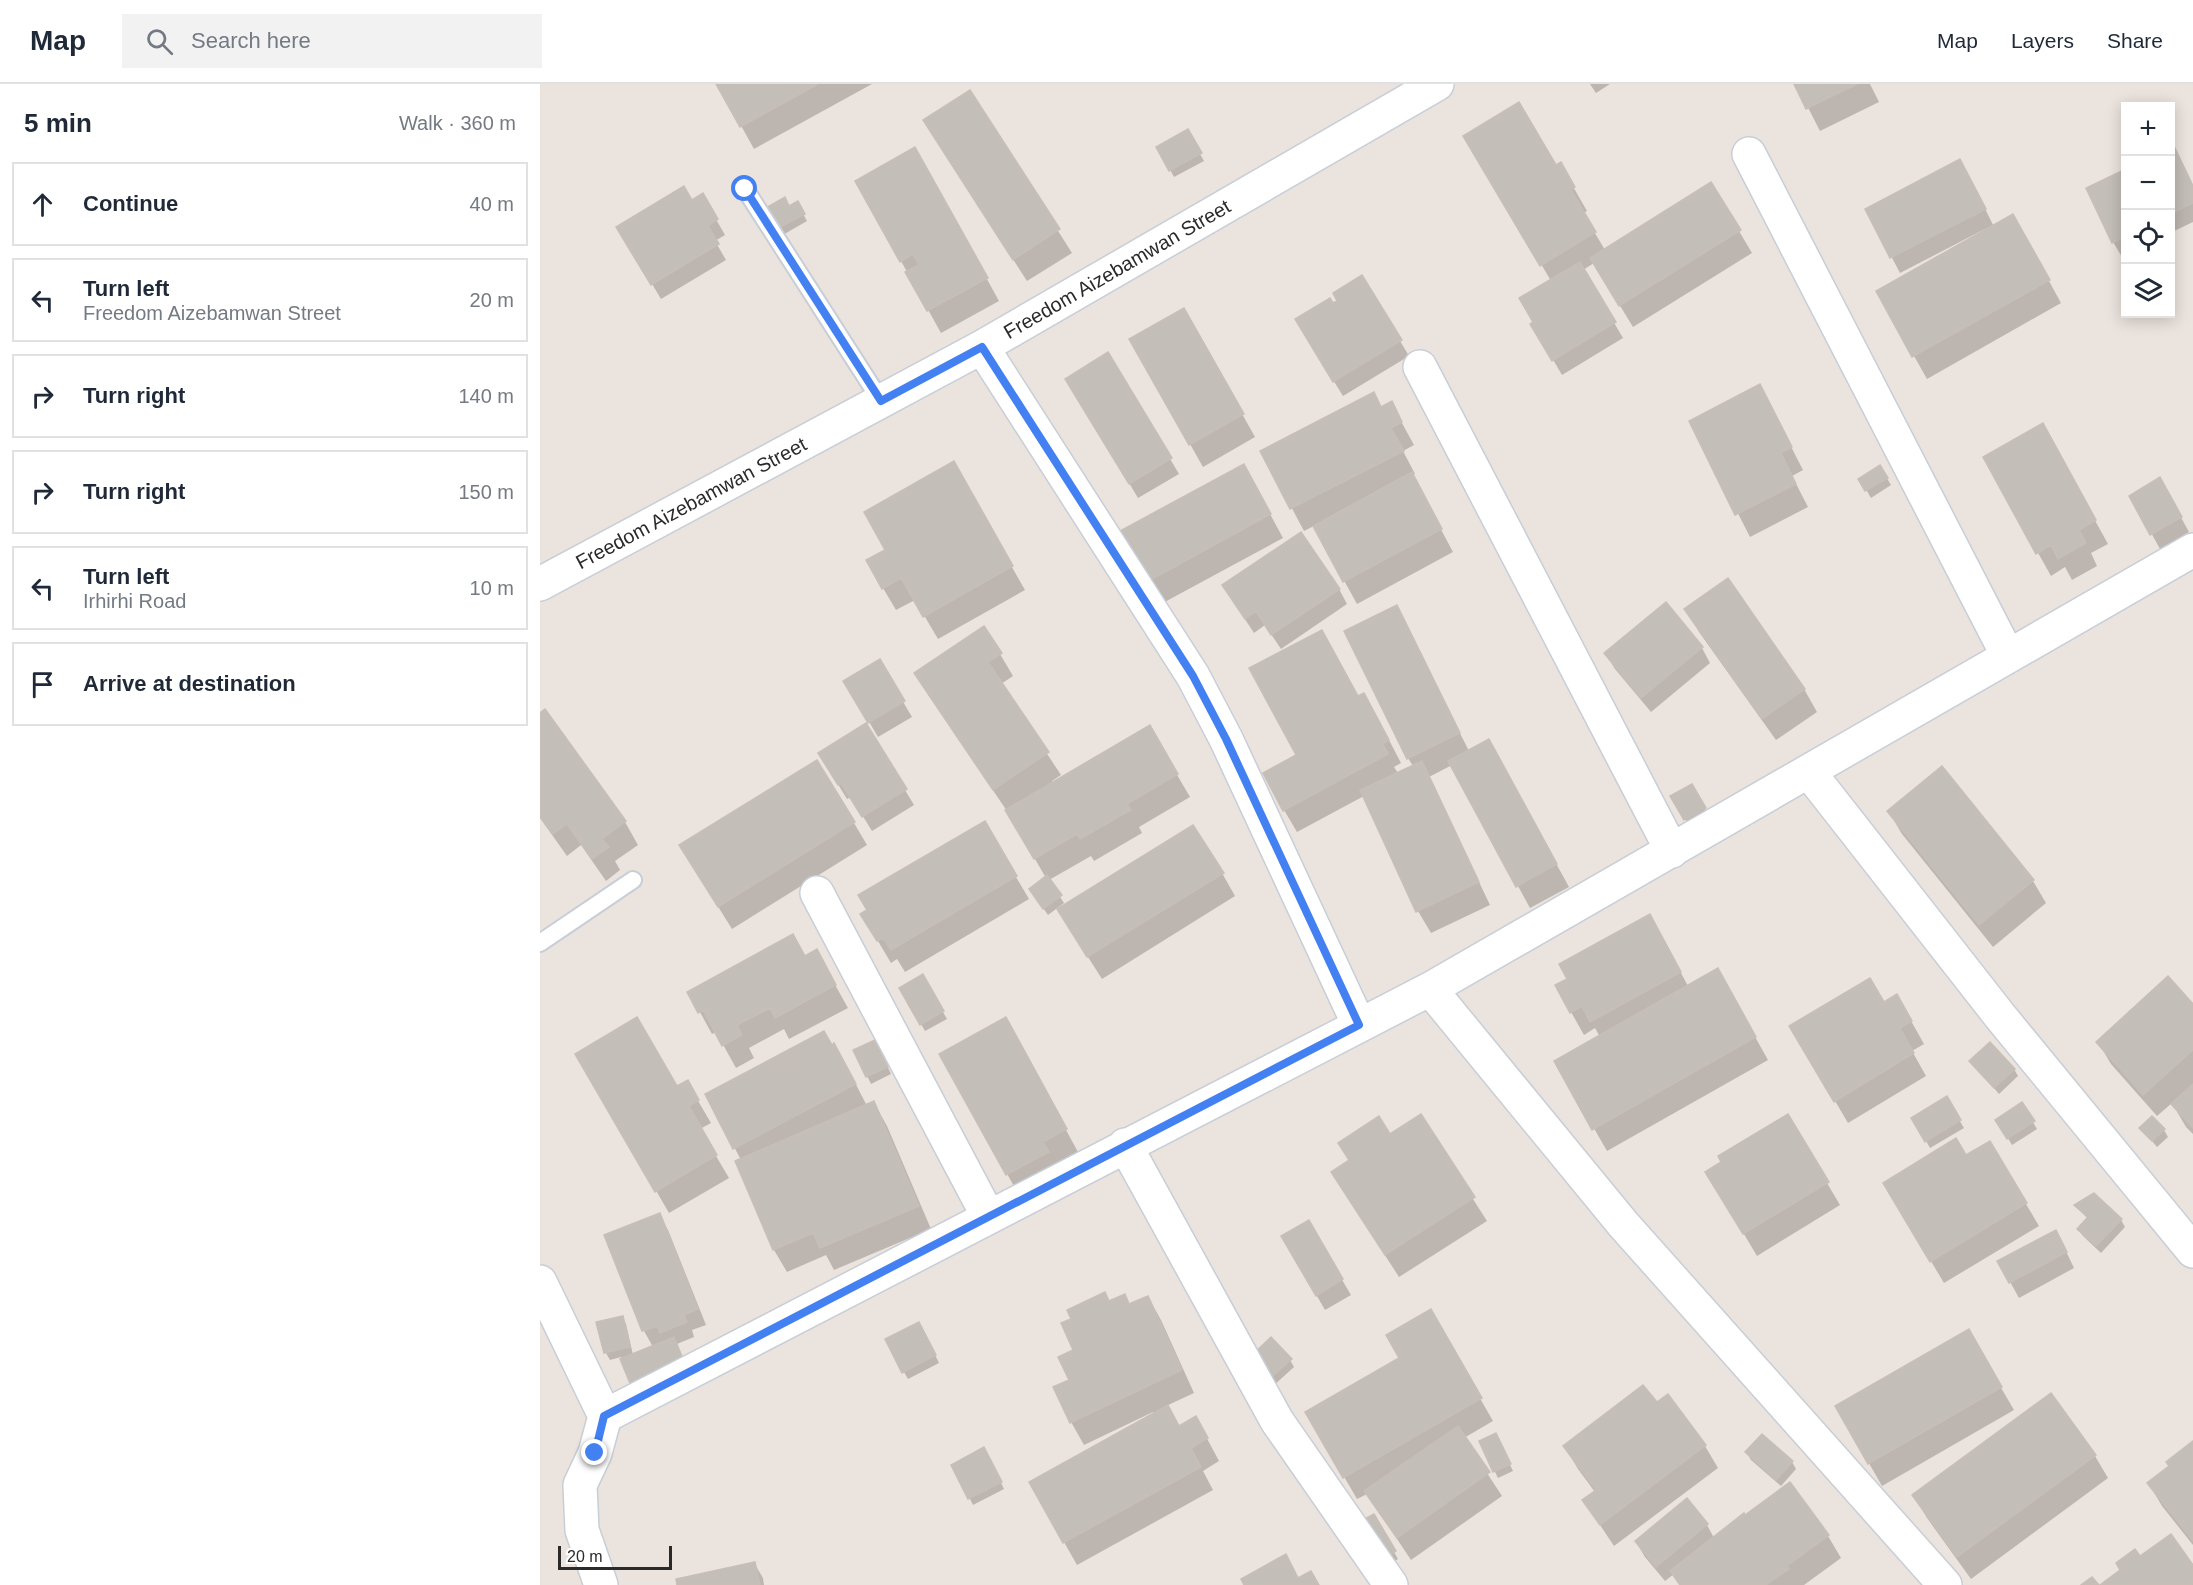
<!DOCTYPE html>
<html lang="en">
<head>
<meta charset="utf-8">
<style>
  body { margin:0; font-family:Helvetica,sans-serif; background:#f2f2f3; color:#1f2937 }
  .controls { position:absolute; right:18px; top:18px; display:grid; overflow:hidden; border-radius:0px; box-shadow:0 3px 15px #0003 }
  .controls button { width:54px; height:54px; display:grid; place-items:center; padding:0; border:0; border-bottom:2px solid #e0e1e3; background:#fff; color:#1f2937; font:30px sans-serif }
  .scale { position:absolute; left:18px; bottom:15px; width:114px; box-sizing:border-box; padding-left:6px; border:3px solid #2a2a2a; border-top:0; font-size:16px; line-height:21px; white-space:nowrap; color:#2a2a2a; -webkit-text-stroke:4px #fff; paint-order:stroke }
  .stop { position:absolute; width:18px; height:18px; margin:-14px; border:4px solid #4380f2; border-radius:50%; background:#fff }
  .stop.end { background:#4380f2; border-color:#fff; box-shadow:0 2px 6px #0008 }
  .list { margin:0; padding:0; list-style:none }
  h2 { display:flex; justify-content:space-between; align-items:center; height:78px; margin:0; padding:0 24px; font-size:26px }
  h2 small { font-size:20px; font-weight:400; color:#747a83 }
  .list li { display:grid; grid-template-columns:39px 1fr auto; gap:18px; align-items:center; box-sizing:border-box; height:84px; margin:0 12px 12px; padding:0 12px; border:2px solid #e0e1e3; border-radius:0px }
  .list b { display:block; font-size:22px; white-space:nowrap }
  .list p { margin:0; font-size:20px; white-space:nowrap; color:#747a83 }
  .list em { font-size:20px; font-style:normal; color:#747a83 }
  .icon { flex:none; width:33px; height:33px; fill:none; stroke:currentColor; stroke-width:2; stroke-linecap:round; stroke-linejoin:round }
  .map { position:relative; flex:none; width:1653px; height:1501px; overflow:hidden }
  header { display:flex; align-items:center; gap:36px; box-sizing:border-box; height:84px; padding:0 30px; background:#fff; border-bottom:2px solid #e0e1e3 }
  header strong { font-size:28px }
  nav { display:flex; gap:33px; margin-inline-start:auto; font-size:21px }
  .search { width:420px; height:54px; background:#f2f2f3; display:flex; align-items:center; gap:15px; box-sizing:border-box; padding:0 21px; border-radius:0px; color:#747a83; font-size:22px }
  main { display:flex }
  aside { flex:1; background:#fff }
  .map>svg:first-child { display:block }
  .shadow { fill:#0003 }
  .building { fill:#c4beb8; stroke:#c7beb6; stroke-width:1.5; fill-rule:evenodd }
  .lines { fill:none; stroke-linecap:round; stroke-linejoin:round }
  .lane-casing { stroke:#c8ced7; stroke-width:20 }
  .street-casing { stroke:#c8ced7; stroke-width:36 }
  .secondary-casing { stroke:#c8ced7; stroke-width:36 }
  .lane { stroke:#fff; stroke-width:16 }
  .street { stroke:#fff; stroke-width:33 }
  .secondary { stroke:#fff; stroke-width:33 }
  .route { stroke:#4380f2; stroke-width:8 }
  .labels { text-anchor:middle; stroke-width:4.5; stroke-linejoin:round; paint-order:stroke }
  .street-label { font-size:20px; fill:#2a2a2a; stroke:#fff }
</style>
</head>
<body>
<header>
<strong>Map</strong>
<div class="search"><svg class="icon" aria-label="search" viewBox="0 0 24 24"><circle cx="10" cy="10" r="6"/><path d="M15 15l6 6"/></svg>Search here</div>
<nav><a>Map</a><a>Layers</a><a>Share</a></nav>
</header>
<main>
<aside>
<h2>5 min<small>Walk · 360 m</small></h2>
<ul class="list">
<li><svg class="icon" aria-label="ahead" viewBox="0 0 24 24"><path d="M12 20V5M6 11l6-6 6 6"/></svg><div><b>Continue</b></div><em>40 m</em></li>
<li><svg class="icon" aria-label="left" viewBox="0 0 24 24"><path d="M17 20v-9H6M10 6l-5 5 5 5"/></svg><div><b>Turn left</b><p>Freedom Aizebamwan Street</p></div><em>20 m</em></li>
<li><svg class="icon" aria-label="right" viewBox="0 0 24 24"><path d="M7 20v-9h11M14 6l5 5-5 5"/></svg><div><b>Turn right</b></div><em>140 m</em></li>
<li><svg class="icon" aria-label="right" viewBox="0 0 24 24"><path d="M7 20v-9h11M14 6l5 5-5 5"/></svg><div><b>Turn right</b></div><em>150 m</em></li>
<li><svg class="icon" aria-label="left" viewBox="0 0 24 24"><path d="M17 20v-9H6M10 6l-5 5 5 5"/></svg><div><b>Turn left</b><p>Irhirhi Road</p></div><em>10 m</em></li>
<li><svg class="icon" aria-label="arrive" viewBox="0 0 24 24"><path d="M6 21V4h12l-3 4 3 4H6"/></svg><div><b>Arrive at destination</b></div></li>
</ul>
</aside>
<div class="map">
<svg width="1653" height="1501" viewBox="0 0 1653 1501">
  <rect width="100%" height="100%" fill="#ebe3dd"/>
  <path class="shadow" d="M 178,0 L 332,0 L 214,65 Z
    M 1050,0 L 1070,0 L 1056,9 Z
    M 1256,0 L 1330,0 L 1339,18 L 1280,47 Z
    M 430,8 L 532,169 L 487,197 L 398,59 Z
    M 647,47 L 664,77 L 634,93 L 618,64 Z
    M 926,52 L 1016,83 L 1020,80 L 1047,127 L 1043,129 L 1065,166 L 1199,147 L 1212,169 L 1093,243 L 1054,179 L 1043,186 L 1083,254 L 1022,291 L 992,240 L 995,239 L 1011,197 Z
    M 1630,65 L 1653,102 L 1653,138 L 1630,149 Z
    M 1586,87 L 1586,171 L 1582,173 L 1573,158 Z
    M 388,88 L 459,217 L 401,249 L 317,98 Z
    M 1429,92 L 1454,143 L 1486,155 L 1521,219 L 1387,295 L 1338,208 L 1446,148 L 1445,145 L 1360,189 L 1327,126 Z
    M 162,111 L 185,151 L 175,157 L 186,176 L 121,215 L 78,143 L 151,118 Z
    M 257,119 L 267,137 L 241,152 L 226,125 L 249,124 Z
    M 822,193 L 869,272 L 803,312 L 765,251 Z
    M 644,226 L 715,353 L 663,383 L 591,256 Z
    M 568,270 L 639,390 L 598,414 L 527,295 Z
    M 1220,302 L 1263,386 L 1252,392 L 1268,423 L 1210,453 L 1151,337 Z
    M 851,319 L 874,361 L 863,367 L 875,390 L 872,391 L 913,468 L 817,520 L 774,442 L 764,447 L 722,368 L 841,325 Z
    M 1515,364 L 1568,460 L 1551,469 L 1557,482 L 1532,496 L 1525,483 L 1511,492 L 1445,374 Z
    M 413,379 L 485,506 L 398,555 L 375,516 L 356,526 L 343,504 L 347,466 Z
    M 1340,383 L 1351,401 L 1331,414 L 1320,395 Z
    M 1620,395 L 1649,448 L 1620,465 L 1591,412 Z
    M 716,404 L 743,454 L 621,520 L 608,497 Z
    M 799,505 L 807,520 L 741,565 L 725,541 L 714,549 L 693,517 Z
    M 856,523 L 929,667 L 961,679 L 1029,803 L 990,824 L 912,681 L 889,693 L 950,821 L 891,849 L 878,827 L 824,712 L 757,748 L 744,726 L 758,672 L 818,613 L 837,633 L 861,679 L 854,683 L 858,689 L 873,682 L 868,674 Z
    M 1146,525 L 1264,605 L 1277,628 L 1236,656 L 1159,548 Z
    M 1162,564 L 1170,579 L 1111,628 L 1075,585 L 1066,570 Z
    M 460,570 L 473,592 L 461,600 L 521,691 L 512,697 L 513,699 L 609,643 L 650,713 L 599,743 L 602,749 L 554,777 L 551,772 L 509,796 L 524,819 L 508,831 L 495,812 L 506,794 L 467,727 L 389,612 L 376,589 Z
    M 339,577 L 372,633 L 338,653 L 305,597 Z
    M 4,627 L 85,738 L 98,761 L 75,777 L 80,786 L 66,797 L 41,761 L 27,772 L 0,734 L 0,631 Z
    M 288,684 L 365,706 L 374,721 L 332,747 L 311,713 L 307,715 Z
    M 1402,684 L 1493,797 L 1506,819 L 1453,863 L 1362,750 L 1349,728 Z
    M 1152,702 L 1169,732 L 1150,743 L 1132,712 Z
    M 314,739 L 327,761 L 192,845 L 154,784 Z
    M 444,739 L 489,815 L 365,888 L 357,875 L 351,879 L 335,852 Z
    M 682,789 L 695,812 L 562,895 L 532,848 Z
    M 1122,854 L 1148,902 L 1190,908 L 1228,976 L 1067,1067 L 1016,978 L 1060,953 L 1055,944 L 1044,951 L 1031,928 Z
    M 265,873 L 289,890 L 308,924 L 249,955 L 244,945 L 209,964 L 214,974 L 196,984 L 176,948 L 172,950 L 149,908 Z
    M 382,892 L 407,935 L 385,947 L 361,905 Z
    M 1357,912 L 1384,960 L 1372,967 L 1386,992 L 1308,1039 L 1251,942 L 1344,920 Z
    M 1653,922 L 1653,1050 L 1646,1043 L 1632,1019 L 1617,1032 L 1571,980 L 1558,958 Z
    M 478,958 L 538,1068 L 515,1081 L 480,1113 L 401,971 Z
    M 339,964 L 351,990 L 331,1000 L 315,967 Z
    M 37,970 L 137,1005 L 147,998 L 171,1039 L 160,1045 L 189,1094 L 129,1129 Z
    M 1431,977 L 1474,985 L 1478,992 L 1459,1010 Z
    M 307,983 L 327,1022 L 334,1019 L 347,1042 L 391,1145 L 294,1186 L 286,1171 L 247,1188 L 234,1166 L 197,1078 L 201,1076 L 167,1011 Z
    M 1406,1014 L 1424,1044 L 1390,1064 L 1373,1034 Z
    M 1482,1020 L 1497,1045 L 1472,1061 L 1457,1036 Z
    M 880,1032 L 947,1137 L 859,1193 L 806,1111 L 850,1052 Z
    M 1601,1044 L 1624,1046 L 1628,1053 L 1617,1063 Z
    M 1167,1088 L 1287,1099 L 1300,1121 L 1217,1172 Z
    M 1486,1120 L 1499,1142 L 1404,1199 L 1358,1122 Z
    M 1536,1122 L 1581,1136 L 1585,1143 L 1561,1169 L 1543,1152 L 1538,1145 L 1548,1135 Z
    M 119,1131 L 128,1146 L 166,1241 L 152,1246 L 154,1253 L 137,1260 L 155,1302 L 95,1308 L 81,1273 L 70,1276 L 66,1269 L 58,1239 L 82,1233 L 86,1240 L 93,1271 L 113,1263 L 104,1247 L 66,1152 Z
    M 768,1138 L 811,1211 L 785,1226 L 743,1153 Z
    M 1524,1163 L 1534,1184 L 1479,1214 L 1459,1178 Z
    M 584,1212 L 590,1222 L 608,1213 L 621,1236 L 654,1309 L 626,1322 L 639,1344 L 656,1334 L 679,1377 L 663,1387 L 673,1406 L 537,1481 L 524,1458 L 614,1331 L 613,1328 L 544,1361 L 531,1338 L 531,1297 L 535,1267 L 569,1219 Z
    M 890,1227 L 953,1337 L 924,1354 L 962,1412 L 871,1476 L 827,1410 L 817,1415 L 767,1329 L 861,1274 Z
    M 383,1246 L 399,1279 L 368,1295 L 364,1288 Z
    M 1428,1247 L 1474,1326 L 1342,1402 L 1297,1323 Z
    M 750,1276 L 754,1283 L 732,1303 L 714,1282 Z
    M 1117,1320 L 1165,1362 L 1178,1384 L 1074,1462 L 1044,1417 L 1055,1408 L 1038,1385 L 1025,1363 Z
    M 940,1358 L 959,1358 L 973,1387 L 958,1394 Z
    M 1653,1358 L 1653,1461 L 1622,1422 L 1609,1400 L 1630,1382 Z
    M 1207,1369 L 1252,1378 L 1256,1385 L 1241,1402 L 1211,1376 Z
    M 448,1372 L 464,1405 L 433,1421 L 413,1381 Z
    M 1555,1372 L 1568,1394 L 1431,1495 L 1387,1434 L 1374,1412 Z
    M 1147,1417 L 1167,1441 L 1174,1454 L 1288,1452 L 1301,1474 L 1264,1501 L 1140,1501 L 1134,1490 L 1125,1497 L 1105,1473 L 1096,1458 Z
    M 833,1432 L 858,1475 L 845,1483 Z
    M 214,1479 L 223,1494 L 224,1501 L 139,1501 L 138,1496 Z"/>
  <path class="building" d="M 176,0 L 278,0 L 200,43 Z
    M 1254,0 L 1317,0 L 1266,25 Z
    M 430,6 L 520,145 L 473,176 L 383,36 Z
    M 979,18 L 1016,81 L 1021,78 L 1035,103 L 1031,106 L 1056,148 L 1000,182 L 923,52 Z
    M 648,45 L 662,69 L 629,87 L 616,63 Z
    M 1634,62 L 1653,102 L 1653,119 L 1630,130 L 1630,63 Z
    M 375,63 L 448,194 L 387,227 L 365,188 L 379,181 L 373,170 L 360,178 L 315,97 Z
    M 1420,75 L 1446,125 L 1350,174 L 1325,125 Z
    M 1586,85 L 1586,152 L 1572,159 L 1546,104 Z
    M 1171,98 L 1201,146 L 1079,222 L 1050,174 Z
    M 144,102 L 152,116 L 163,109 L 178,135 L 168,142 L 179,160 L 111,201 L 76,143 Z
    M 245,113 L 249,122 L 258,117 L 265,130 L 235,146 L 224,125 Z
    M 1473,130 L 1510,196 L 1372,273 L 1336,207 Z
    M 1040,178 L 1076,238 L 1012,277 L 990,240 L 993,238 L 979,214 Z
    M 822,191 L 862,256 L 793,298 L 755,235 L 790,214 L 793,219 L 797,217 L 793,209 Z
    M 644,224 L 704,330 L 649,361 L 589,255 Z
    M 568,268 L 632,374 L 589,400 L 525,295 Z
    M 1220,300 L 1252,363 L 1241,369 L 1256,400 L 1195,431 L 1149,337 Z
    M 834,308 L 841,323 L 852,317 L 862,338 L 851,344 L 864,367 L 750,425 L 720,367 Z
    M 1503,339 L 1556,436 L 1539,446 L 1546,459 L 1518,475 L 1511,461 L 1496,470 L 1443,373 Z
    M 414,377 L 473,482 L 383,533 L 361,494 L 342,505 L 326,476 L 345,466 L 324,428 Z
    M 704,380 L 731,430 L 607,498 L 580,447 Z
    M 1340,381 L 1348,394 L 1325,407 L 1318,395 Z
    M 872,388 L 902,445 L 803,498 L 773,442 Z
    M 1620,393 L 1642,433 L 1610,451 L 1589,412 Z
    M 761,448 L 800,505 L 731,551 L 716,527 L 705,535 L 682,501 Z
    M 1188,494 L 1265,605 L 1222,635 L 1144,525 Z
    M 1126,518 L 1163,563 L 1101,614 L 1064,569 Z
    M 857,521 L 920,649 L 867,675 L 804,547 Z
    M 444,542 L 462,569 L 448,578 L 509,668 L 453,706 L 374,589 Z
    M 782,546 L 818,612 L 824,609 L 849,656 L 843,660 L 848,670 L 743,727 L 723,689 L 756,671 L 709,584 Z
    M 340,575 L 365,617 L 328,639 L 303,597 Z
    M 5,625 L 86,737 L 62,755 L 69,763 L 52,775 L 27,740 L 13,750 L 0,733 L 0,629 Z
    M 326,639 L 367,705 L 322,733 L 301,699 L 298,701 L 278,669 Z
    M 610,641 L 638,690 L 587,720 L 591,726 L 540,755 L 537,750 L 494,775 L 465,726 Z
    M 949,655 L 1017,780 L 976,803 L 908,677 Z
    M 277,676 L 315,738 L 178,823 L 139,761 Z
    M 882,677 L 939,798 L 876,828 L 820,706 Z
    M 1402,682 L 1494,796 L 1439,841 L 1347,727 Z
    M 1152,700 L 1166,724 L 1144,736 L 1130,712 Z
    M 445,737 L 477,792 L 351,866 L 343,854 L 337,857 L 320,830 L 327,826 L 318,811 Z
    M 653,741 L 684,789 L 547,873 L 517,825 Z
    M 507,791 L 522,811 L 503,825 L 489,805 Z
    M 1110,830 L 1141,888 L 1050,938 L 1042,922 L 1030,929 L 1015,901 L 1027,895 L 1019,880 Z
    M 253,850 L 265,872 L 277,865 L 296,901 L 235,934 L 230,924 L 197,941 L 202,951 L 182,962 L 163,926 L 158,929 L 147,908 Z
    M 1178,884 L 1216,953 L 1052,1046 L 1014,977 Z
    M 383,890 L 404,927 L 380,941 L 359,904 Z
    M 1628,892 L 1653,920 L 1653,966 L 1603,1011 L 1556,958 Z
    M 1330,894 L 1344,918 L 1357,910 L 1372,937 L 1360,944 L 1374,969 L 1294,1018 L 1249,942 Z
    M 97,933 L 137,1002 L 148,996 L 159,1016 L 149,1022 L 177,1071 L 115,1108 L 35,970 Z
    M 466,933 L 527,1045 L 503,1058 L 509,1068 L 466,1091 L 399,970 Z
    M 284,947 L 292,961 L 294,959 L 316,1000 L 193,1065 L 165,1010 ZM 254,971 L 258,979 L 239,989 L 235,981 Z
    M 335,956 L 348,983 L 326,993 L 313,966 Z
    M 1450,958 L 1475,985 L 1454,1004 L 1429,977 Z
    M 254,971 L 258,979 L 239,989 L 235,981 Z
    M 1653,1000 L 1653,1044 L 1631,1020 Z
    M 1407,1012 L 1421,1036 L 1385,1058 L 1371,1034 Z
    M 334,1017 L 379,1122 L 280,1164 L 273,1149 L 233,1166 L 195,1077 Z
    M 1482,1018 L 1495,1037 L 1467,1055 L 1455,1036 Z
    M 881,1030 L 935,1113 L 845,1171 L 791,1088 L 809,1076 L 798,1059 L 839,1032 L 850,1050 Z
    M 1248,1030 L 1289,1098 L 1203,1150 L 1165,1088 L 1181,1078 L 1178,1072 Z
    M 1612,1032 L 1625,1045 L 1612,1057 L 1599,1044 Z
    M 1416,1054 L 1426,1071 L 1450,1057 L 1487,1119 L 1390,1178 L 1343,1099 Z
    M 1554,1109 L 1582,1135 L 1556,1162 L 1537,1145 L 1548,1133 L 1534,1121 Z
    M 120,1129 L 158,1225 L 144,1231 L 147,1238 L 120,1249 L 117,1242 L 102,1247 L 64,1151 Z
    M 769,1136 L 803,1195 L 776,1212 L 741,1152 Z
    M 1516,1146 L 1527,1168 L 1469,1199 L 1457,1177 Z
    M 565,1208 L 569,1217 L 585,1210 L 589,1220 L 608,1212 L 642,1286 L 530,1339 L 513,1303 L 529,1296 L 518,1273 L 533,1266 L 521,1239 L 531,1235 L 527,1226 Z
    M 891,1225 L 942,1314 L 803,1394 L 765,1328 L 859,1274 L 846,1251 Z
    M 83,1232 L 90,1263 L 64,1269 L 56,1238 Z
    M 379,1238 L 396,1271 L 362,1289 L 345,1255 Z
    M 1429,1245 L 1462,1303 L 1328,1380 L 1295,1322 Z
    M 134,1253 L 148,1287 L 94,1309 L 80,1275 Z
    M 731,1253 L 752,1275 L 727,1297 L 708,1275 Z
    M 1103,1301 L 1117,1318 L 1128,1310 L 1166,1361 L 1060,1441 L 1042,1416 L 1056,1406 L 1023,1362 Z
    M 1511,1309 L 1556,1371 L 1417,1473 L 1372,1411 Z
    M 628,1321 L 639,1342 L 656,1332 L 668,1354 L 651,1364 L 661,1383 L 523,1459 L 489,1398 Z
    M 918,1342 L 950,1388 L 857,1454 L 824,1407 Z
    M 956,1349 L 971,1380 L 953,1388 L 939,1357 Z
    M 1222,1350 L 1253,1377 L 1236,1396 L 1205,1368 Z
    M 1653,1357 L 1653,1457 L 1607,1399 L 1629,1382 L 1626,1378 Z
    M 444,1363 L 462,1398 L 428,1415 L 411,1381 Z
    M 1250,1398 L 1289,1451 L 1247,1482 L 1249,1485 L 1226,1501 L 1140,1501 L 1130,1487 L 1204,1429 L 1205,1431 Z
    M 1147,1414 L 1168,1440 L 1116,1483 L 1095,1457 Z
    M 834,1430 L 856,1467 L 840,1477 L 817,1439 Z
    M 1631,1450 L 1653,1481 L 1653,1501 L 1560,1501 L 1580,1486 L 1576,1479 L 1595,1465 L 1600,1472 Z
    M 746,1470 L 758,1494 L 771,1487 L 779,1501 L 704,1501 L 701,1495 Z
    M 215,1478 L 220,1501 L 137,1501 L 136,1495 Z
    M 1552,1493 L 1559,1501 L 1541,1501 Z"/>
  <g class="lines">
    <g class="lane-casing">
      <path id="lane" d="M 205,105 L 341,317
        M 0,859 L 93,796"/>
    </g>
    <g class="street-casing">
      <path id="street" d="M 1209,70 L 1468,572
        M 442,263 L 653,592 L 686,655 L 819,941
        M 880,283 L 1132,767
        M 0,500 L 442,263 L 897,0
        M 1269,688 L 1460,932 L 1653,1167
        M 277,809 L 448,1132
        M 890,905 L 1083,1140 L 1405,1501
        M 585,1061 L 737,1337 L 851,1501
        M 65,1332 L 890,905 L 1653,466"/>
    </g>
    <g class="secondary-casing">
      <path id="secondary" d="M 0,1198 L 65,1332 L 55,1369 L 40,1401 L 42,1446 L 61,1501"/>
    </g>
    <use href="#lane" class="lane"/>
    <use href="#street" class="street"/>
    <use href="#secondary" class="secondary"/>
  </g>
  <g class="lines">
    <path class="route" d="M 55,1369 L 64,1332 L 819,941 L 686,655 L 653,592 L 442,263 L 341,317 L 205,105"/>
  </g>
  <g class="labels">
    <g class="street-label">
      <text transform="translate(577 185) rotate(-30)" y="7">Freedom Aizebamwan Street</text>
      <text transform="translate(151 419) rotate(-28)" y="7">Freedom Aizebamwan Street</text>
    </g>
  </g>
</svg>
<div class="controls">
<button>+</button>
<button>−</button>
<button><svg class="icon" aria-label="locate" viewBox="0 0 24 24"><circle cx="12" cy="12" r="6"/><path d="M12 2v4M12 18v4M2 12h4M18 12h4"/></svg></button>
<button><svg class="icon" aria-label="layers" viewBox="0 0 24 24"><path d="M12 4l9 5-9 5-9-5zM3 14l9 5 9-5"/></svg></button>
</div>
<div class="scale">20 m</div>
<div class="stop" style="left:205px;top:105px"></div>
<div class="stop end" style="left:55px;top:1369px"></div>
</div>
</main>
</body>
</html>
